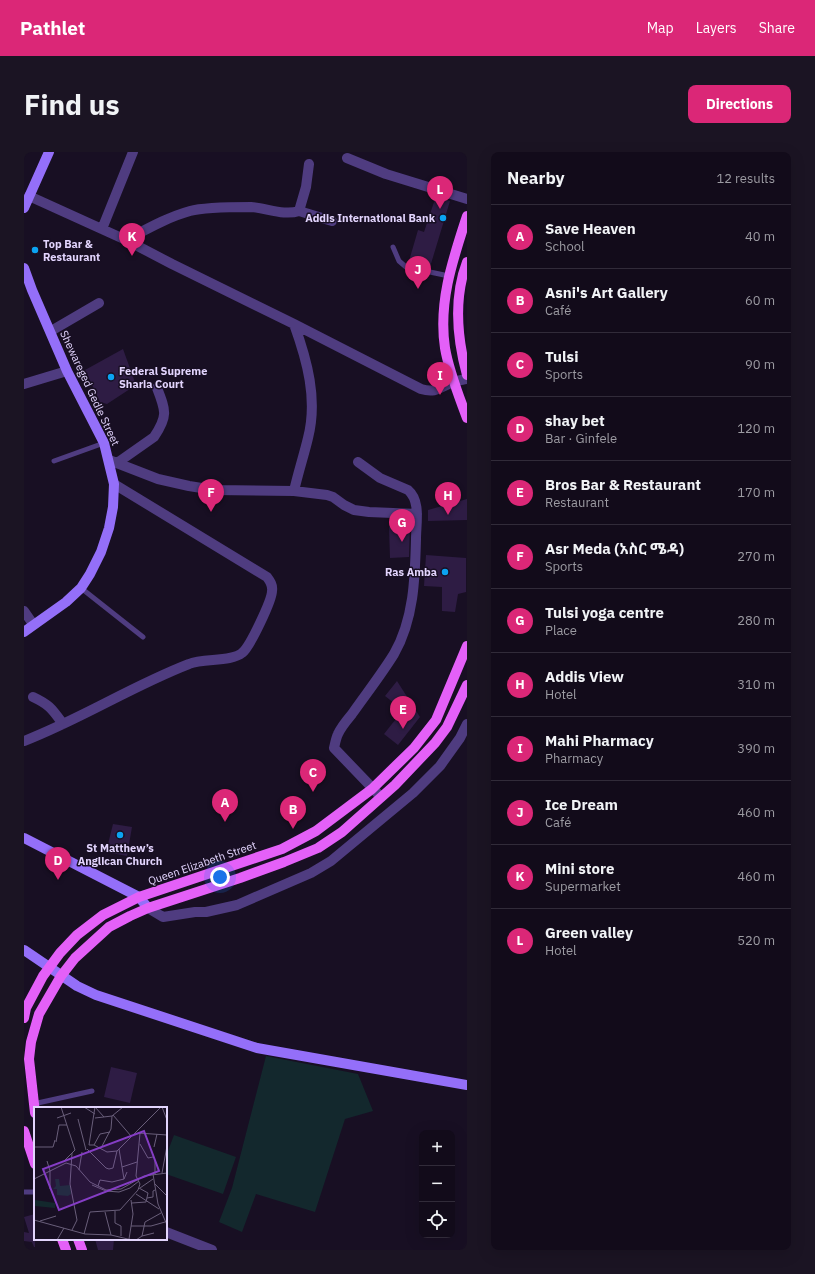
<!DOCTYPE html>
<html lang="en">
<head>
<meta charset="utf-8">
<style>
  body { margin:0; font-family:"IBM Plex Sans","Noto Sans Ethiopic",sans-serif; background:#1b1423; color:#f1f3f6 }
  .controls { position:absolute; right:12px; bottom:12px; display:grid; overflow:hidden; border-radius:8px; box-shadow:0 4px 16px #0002 }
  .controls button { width:36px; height:36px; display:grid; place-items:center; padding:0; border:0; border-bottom:1px solid #312b39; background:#120b1a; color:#f1f3f6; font:20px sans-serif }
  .you { position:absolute; left:196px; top:725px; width:14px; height:14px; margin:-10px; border:3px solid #fff; border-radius:50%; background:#1a73e8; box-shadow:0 0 0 6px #1a73e833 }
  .badge { display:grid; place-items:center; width:26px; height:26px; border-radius:50%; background:#db2777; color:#fff; font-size:13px; font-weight:700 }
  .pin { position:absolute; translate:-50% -33px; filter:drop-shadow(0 1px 2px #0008) }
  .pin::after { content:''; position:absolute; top:21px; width:14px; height:12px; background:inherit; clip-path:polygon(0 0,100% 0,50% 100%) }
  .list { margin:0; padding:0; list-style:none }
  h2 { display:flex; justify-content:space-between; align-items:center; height:52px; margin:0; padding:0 16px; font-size:17px }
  h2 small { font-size:13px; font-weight:400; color:#9c9ba2 }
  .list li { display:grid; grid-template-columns:26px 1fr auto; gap:12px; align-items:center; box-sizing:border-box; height:64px; padding:0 16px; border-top:1px solid #312b39 }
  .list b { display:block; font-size:15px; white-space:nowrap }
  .list p { margin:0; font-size:13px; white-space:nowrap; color:#9c9ba2 }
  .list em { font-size:13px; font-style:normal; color:#9c9ba2 }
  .icon { flex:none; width:22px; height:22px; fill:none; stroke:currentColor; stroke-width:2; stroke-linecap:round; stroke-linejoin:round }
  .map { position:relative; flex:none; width:443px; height:1098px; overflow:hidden; border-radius:8px }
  header { display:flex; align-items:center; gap:24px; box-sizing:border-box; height:56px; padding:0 20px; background:#db2777; color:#fff }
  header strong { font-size:19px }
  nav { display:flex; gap:22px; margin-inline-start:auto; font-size:14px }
  .intro { display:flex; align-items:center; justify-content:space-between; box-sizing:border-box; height:96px; padding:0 24px }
  h1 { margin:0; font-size:28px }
  .button { padding:10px 18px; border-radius:8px; background:#db2777; color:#fff; font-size:14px; font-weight:700 }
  main { display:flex; gap:24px; padding:0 24px }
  aside { flex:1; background:#120b1a; border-radius:8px; box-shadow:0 4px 16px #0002 }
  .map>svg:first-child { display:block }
  .green { fill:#13282d }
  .building { fill:#2e1c44 }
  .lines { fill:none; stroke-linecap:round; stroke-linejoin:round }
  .lane { stroke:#4f3c80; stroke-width:5 }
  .street { stroke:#4f3c80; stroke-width:10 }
  .secondary { stroke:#946ff9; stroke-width:10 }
  .primary { stroke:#e460f8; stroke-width:10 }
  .poi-dot { fill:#0ba3f2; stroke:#180f23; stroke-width:1.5 }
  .labels { text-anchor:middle; stroke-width:3; stroke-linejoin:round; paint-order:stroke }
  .poi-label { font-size:11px; font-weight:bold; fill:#e2d4fd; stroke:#180f23; text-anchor:end }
  .street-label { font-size:11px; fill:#e2d4fd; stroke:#180f23 }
  .inset-road { fill:none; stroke:#695e7a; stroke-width:1 }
  .view { fill:#853dc5; fill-opacity:0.15; stroke:#853dc5; stroke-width:2 }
  .inset-edge { fill:none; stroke:#e2d4fd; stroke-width:2 }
</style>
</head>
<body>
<header>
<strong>Pathlet</strong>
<nav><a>Map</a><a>Layers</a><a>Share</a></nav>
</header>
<div class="intro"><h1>Find us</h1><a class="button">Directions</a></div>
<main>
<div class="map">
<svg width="443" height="1098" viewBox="0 0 443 1098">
  <rect width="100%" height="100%" fill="#180f23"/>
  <path class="green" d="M 242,904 L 334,922 L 349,959 L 321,967 L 291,1060 L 232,1042 L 218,1080 L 195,1070 L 208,1036 Z
    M 150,983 L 212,1005 L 199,1042 L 142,1022 L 142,1004 Z"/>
  <path class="building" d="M 412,44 L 426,49 L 406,115 L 385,109 L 394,78 L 400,80 Z
    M 99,197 L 112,233 L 83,252 L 76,250 L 61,218 Z
    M 443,347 L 443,368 L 404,369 L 404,358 Z
    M 386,372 L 385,405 L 366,406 L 365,375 Z
    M 402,403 L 442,406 L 442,440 L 434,442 L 431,460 L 418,459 L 418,435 L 400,434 Z
    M 373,529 L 396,565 L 374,593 L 360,582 L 379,558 L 361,544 Z
    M 89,672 L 108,675 L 103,704 L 82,700 Z
    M 87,915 L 113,921 L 106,951 L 80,945 Z
    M 11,1062 L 11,1095 L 10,1095 L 8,1090 L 0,1089 L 0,1080 L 5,1081 L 0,1065 Z
    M 71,1087 L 90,1087 L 89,1098 L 74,1098 Z"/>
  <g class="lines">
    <path class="lane" d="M 369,95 L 375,109 L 382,115 L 425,124
      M 30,309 L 80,291
      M 57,436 L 119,485
      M 9,952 L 68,939
      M 0,1040 L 11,1040"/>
    <path class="street" d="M 323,6 L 362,22 L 443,47
      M 5,44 L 102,88 L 148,112 L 270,172 L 397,237 C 413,242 417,234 430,230 C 434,228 439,228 443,227
      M 275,59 L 308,69
      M 78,77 L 109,0
      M 102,88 C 123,77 144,65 166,59 C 180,55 212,55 227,55 C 243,56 260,64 275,59 L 282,35 L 285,12
      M 27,179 L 75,151
      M 0,232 L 43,219
      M 85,308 L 134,327 L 165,334 L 190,338 L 270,339 L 303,343 L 309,345 L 320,353 L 330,358 L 345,360 L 393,362
      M 334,310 L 356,326 L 384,338 C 397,349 392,371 392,387 C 391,426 390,467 370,502 C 357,523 342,542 328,562 C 323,568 317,575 314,582 C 312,586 311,592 310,596 L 357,645
      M 93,311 L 130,285 C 144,264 142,259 133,236
      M 270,339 C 274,321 280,303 284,286 C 294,247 283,208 270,172
      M 0,459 L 9,472
      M 9,545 C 26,553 28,557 39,572
      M 0,589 C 57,567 108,534 165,512 C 179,506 207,510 218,501 C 226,495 248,448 248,439 C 249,433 246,429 243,425 L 90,332
      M 124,756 L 139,765 L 171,760 L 182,760 L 213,753 L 287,721 L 307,709 L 389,641 L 416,614 L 436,586 L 443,572
      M 142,1080 L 188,1098"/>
    <path class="secondary" d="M 0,56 L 25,0
      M 0,116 L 8,138 L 43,219 L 80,291 L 90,332 L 89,355 L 85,376 L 77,400 L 66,422 L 57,436 L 42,450 L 0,480
      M 0,686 L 115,745 L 124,756
      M 0,798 L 53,834 L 72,843 L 233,896 L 443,933"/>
    <path class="primary" d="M 443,64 C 429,107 414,150 421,196 C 425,220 435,244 443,266
      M 443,110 C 429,147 433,186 443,223
      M 0,866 L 2,856 L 19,824 L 36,801 L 53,783 L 79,763 L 115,745 L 258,697 L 292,679 L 348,637 L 390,596 L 412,568 L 443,494
      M 11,961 L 5,907 L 7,890 L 15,862 L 37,824 L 51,806 L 85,775 L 106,764 L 124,756 L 216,726 L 260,710 L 294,696 L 318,680 L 371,633 L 411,591 L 423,575 L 443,533
      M 0,979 L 11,1012
      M 38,1087 L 42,1098
      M 54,1087 L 58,1098"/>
  </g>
  <g class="poi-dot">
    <circle cx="419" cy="66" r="4"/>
    <circle cx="11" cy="98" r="4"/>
    <circle cx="87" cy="225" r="4"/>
    <circle cx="421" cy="420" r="4"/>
    <circle cx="96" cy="683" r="4"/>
  </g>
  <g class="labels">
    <g class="poi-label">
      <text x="411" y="70">Addis International Bank</text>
      <text x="19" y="96" text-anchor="start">Top Bar &amp;<tspan x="19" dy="13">Restaurant</tspan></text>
      <text x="95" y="223" text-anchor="start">Federal Supreme<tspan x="95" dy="13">Sharia Court</tspan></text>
      <text x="413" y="424">Ras Amba</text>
      <text x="96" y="700" text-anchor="middle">St Matthew’s<tspan x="96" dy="13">Anglican Church</tspan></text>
    </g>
    <g class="street-label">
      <text transform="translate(66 236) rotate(65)" y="4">Shewareged Gedle Street</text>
      <text transform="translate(178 711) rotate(-19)" y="4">Queen Elizabeth Street</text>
    </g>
  </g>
  <g transform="translate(10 955)">
    <rect width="133" height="133" fill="#180f23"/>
    <path d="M 21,72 L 25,72 L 26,79 L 36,78 L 37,87 L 34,89 L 23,88 L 23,82 L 19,82 L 22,79 ZM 1,93 L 21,96 L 21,101 L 1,99 Z" fill="#13282d"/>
    <path class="inset-road" d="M 27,0 L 41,43M 50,0 L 61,7M 61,0 L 70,10M 128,0 L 133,13M 79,8 L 97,29M 23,11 L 37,6M 61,11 L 78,9 L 89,0M 44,12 L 52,43M 104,26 L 133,28M 22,35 L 25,18 L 33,18M 106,37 L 114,51 L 119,50M 55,38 L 60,38 L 73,45 L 83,44 L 127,0M 55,38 L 61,0M 60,38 L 66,27 L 76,25M 0,40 L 19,40 L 21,33M 120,40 L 123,27M 67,41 L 77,22 L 78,9M 53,42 L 72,61 L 75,62 L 79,61 L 83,44M 85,42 L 90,72M 13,54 L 16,64 L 16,82M 121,54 L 121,67M 29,55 L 41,43M 88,60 L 103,55M 45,63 L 48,45M 128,66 L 133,39M 119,67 L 124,97 L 133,118M 0,72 L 32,56 L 42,59 L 56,75 L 72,83 L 87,82 L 110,69 L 133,66M 121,77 L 133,89M 58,78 L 72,84 L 85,85 L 96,81 L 105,74M 64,79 L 66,73 L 78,75 L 90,72 L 93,65M 106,81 L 119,72M 102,87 L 125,102M 113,91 L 119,90 L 119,84 L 121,83M 98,96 L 112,95 L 114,86 L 105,81M 81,104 L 81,116 L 87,119 L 87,129M 71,105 L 77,128M 0,113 L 51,127 L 77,128 L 98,133M 6,114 L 22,109M 97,119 L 117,119 L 131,115M 38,123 L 43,113 L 36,77 L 38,46M 50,127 L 56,105 L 86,103 L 104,83 L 106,77 L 102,69 L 106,26M 108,129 L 120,126M 95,132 L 99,107 L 97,93M 23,133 L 30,121M 102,133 L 108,129 L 111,115 L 127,106"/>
    <path class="view" d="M 110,24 L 125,64 L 25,103 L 9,62 Z"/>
    <rect width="133" height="133" class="inset-edge"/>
  </g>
</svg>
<div class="controls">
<button>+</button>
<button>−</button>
<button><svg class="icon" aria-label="locate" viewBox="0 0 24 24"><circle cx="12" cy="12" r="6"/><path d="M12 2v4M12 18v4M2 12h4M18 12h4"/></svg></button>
</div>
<div class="you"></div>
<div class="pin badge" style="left:201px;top:670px">A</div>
<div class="pin badge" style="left:269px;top:677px">B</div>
<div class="pin badge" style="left:289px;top:640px">C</div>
<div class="pin badge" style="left:34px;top:728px">D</div>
<div class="pin badge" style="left:379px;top:577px">E</div>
<div class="pin badge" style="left:187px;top:360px">F</div>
<div class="pin badge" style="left:378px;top:390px">G</div>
<div class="pin badge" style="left:424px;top:363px">H</div>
<div class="pin badge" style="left:416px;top:243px">I</div>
<div class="pin badge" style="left:394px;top:137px">J</div>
<div class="pin badge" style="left:108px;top:104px">K</div>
<div class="pin badge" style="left:416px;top:57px">L</div>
</div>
<aside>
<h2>Nearby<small>12 results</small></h2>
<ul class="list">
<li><span class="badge">A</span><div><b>Save Heaven</b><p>School</p></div><em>40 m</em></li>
<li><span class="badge">B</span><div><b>Asni's Art Gallery</b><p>Café</p></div><em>60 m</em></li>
<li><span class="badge">C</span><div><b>Tulsi</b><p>Sports</p></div><em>90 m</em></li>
<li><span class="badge">D</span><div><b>shay bet</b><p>Bar · Ginfele</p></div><em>120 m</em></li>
<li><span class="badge">E</span><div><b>Bros Bar &amp; Restaurant</b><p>Restaurant</p></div><em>170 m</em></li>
<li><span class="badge">F</span><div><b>Asr Meda (አስር ሜዳ)</b><p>Sports</p></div><em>270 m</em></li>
<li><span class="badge">G</span><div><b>Tulsi yoga centre</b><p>Place</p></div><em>280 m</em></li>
<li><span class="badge">H</span><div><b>Addis View</b><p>Hotel</p></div><em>310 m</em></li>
<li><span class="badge">I</span><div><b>Mahi Pharmacy</b><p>Pharmacy</p></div><em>390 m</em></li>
<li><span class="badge">J</span><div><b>Ice Dream</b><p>Café</p></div><em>460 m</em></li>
<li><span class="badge">K</span><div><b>Mini store</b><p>Supermarket</p></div><em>460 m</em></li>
<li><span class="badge">L</span><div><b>Green valley</b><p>Hotel</p></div><em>520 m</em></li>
</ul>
</aside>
</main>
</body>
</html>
